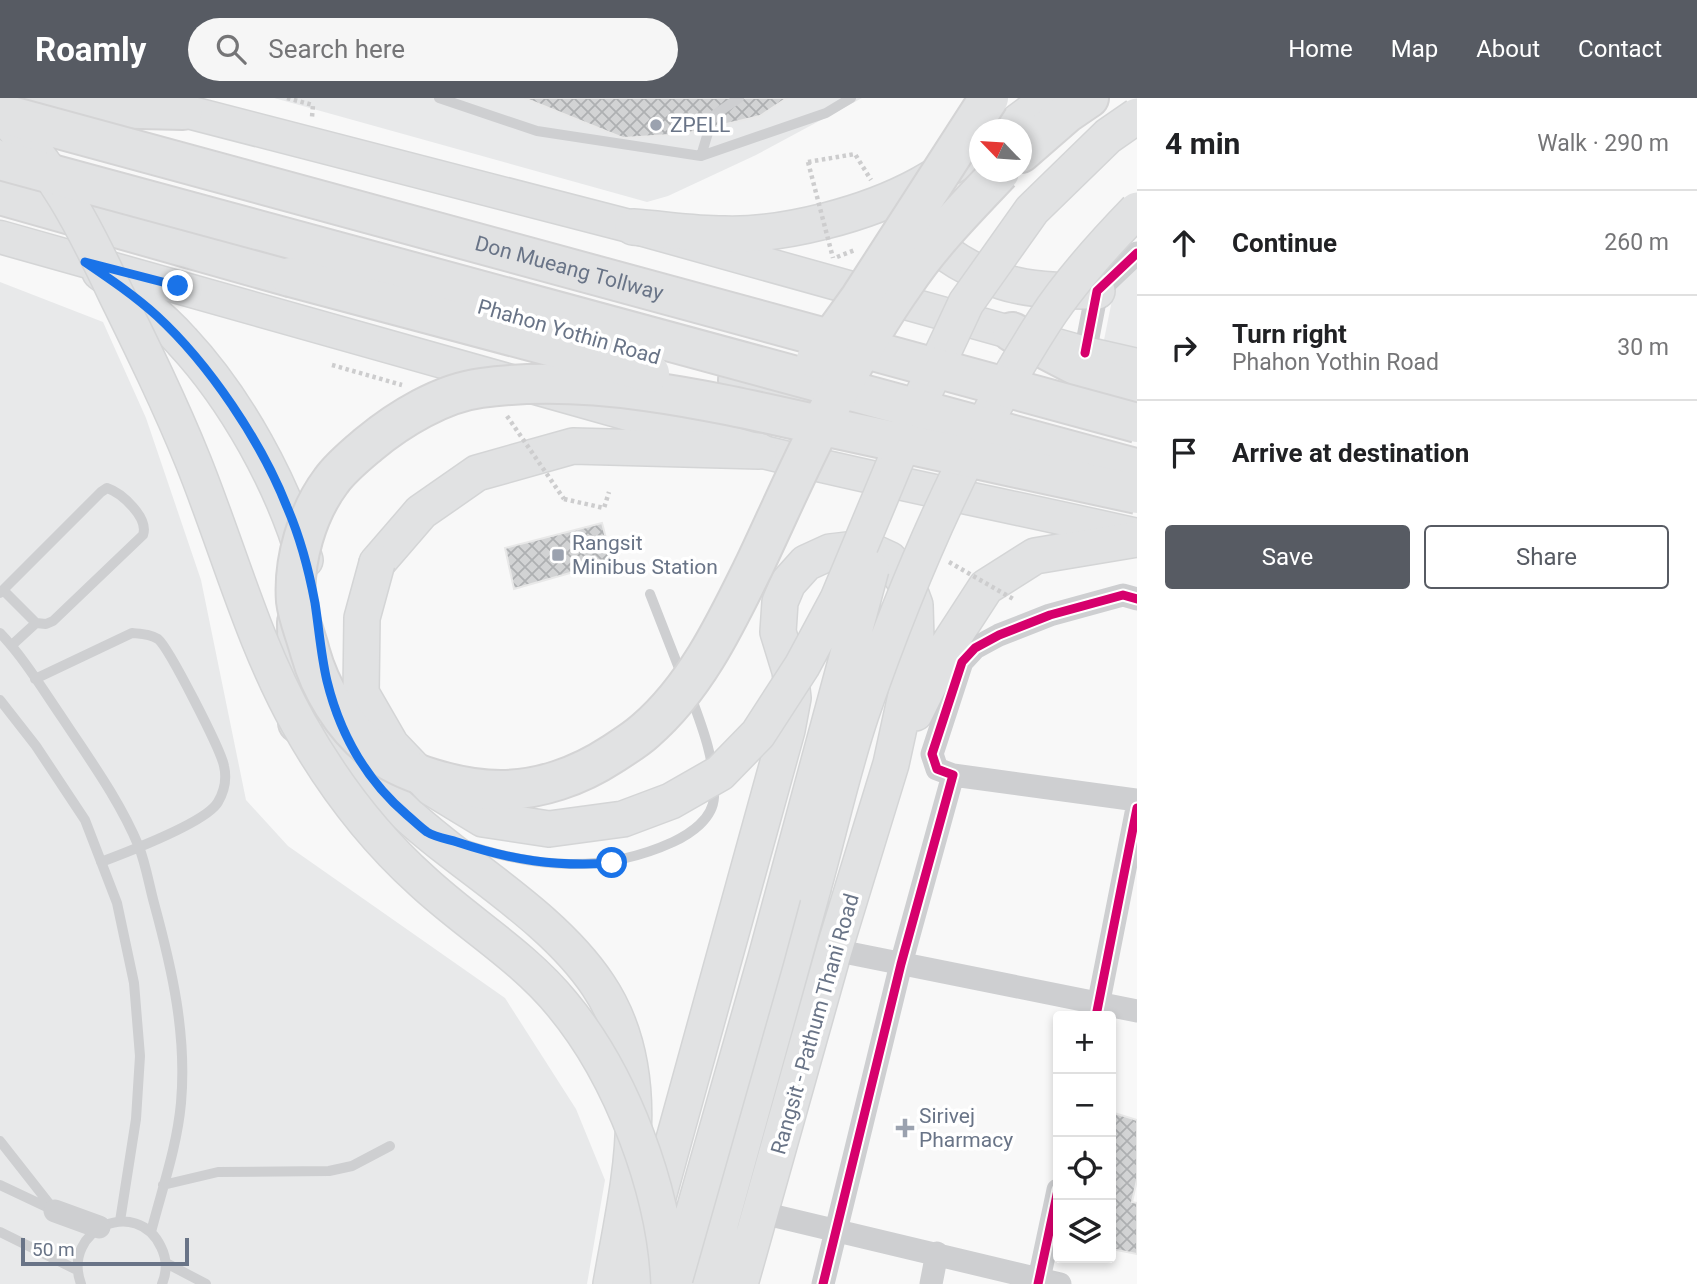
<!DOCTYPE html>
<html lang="en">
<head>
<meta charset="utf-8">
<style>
  body { margin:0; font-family:Roboto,sans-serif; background:#f6f6f6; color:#202124 }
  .controls { position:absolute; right:21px; bottom:21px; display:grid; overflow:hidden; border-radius:7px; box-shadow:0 4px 10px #0003 }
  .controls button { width:63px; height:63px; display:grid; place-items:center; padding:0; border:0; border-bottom:2px solid #e0e0e0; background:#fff; color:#202124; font:35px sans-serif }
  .compass { position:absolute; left:969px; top:21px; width:63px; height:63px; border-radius:50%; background:#fff; box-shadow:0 4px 10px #0003; rotate:295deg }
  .scale { position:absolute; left:21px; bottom:18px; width:168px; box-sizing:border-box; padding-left:7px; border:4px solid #697487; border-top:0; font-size:19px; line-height:24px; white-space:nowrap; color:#697487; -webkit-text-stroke:5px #fff; paint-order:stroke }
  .stop { position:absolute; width:21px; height:21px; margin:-16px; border:5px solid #1a73e8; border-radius:50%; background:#fff }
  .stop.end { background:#1a73e8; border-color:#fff; box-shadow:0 2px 7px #0008 }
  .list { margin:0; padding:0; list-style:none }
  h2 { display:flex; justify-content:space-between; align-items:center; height:91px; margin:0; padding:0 28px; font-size:30px }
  h2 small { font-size:23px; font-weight:400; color:#757577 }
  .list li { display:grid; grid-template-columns:46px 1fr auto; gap:21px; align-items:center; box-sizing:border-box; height:105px; padding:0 28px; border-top:2px solid #e0e0e0 }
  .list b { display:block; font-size:26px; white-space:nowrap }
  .list p { margin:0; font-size:23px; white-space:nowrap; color:#757577 }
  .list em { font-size:23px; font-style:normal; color:#757577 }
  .actions { display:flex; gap:14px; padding:21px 28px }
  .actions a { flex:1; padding:16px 0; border:2px solid #575b63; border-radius:7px; text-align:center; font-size:24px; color:#575b63 }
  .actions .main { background:#575b63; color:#fff }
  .icon { flex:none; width:38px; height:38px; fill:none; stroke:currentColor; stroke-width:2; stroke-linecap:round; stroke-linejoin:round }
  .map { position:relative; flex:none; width:1137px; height:1186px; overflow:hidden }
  header { display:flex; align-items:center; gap:42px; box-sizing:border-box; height:98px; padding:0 35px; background:#575b63; color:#fff }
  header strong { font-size:33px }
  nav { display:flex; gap:38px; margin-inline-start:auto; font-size:24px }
  .search { width:490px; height:63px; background:#f6f6f6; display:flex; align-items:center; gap:18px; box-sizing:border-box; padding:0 24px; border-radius:38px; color:#757577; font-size:26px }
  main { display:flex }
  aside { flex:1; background:#fff }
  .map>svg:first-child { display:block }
  .built { fill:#e8e9ea }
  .building { fill:url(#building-cross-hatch); stroke:#e8e8e8; stroke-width:2 }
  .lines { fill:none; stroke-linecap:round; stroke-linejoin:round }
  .secondary-casing { stroke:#d4d5d6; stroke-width:35 }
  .primary-casing { stroke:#d4d5d6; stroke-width:38 }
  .highway-casing { stroke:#d4d4d5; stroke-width:42 }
  .path { stroke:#cdcdce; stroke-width:4.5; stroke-dasharray:3.5 3.5; stroke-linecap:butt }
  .lane { stroke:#cecfd1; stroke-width:10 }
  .street { stroke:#cecfd1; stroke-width:23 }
  .secondary { stroke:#e1e2e3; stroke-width:32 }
  .primary { stroke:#e1e2e3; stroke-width:35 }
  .highway { stroke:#e1e2e3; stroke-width:38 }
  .primary-bridge-casing { stroke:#d4d5d6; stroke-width:38; stroke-linecap:butt }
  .highway-bridge-casing { stroke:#d4d4d5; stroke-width:42; stroke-linecap:butt }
  .path-bridge { stroke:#cdcdce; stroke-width:4.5; stroke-dasharray:3.5 3.5; stroke-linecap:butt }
  .primary-bridge { stroke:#e1e2e3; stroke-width:35 }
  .highway-bridge { stroke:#e1e2e3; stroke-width:38 }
  .cycleway-casing { stroke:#fff; stroke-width:13 }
  .cycleway { stroke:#d6006c; stroke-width:9 }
  .route { stroke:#1a73e8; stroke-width:9 }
  .poi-dot { fill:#9ba2af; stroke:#fff; stroke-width:2.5 }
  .labels { text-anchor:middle; stroke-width:7; stroke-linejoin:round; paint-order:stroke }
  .poi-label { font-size:21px; fill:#697487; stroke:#fff; text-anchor:start }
  .street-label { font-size:21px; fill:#697487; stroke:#fff }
</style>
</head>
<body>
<header>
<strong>Roamly</strong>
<div class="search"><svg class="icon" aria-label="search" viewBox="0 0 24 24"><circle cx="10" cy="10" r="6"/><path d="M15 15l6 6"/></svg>Search here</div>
<nav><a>Home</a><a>Map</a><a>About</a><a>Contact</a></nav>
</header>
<main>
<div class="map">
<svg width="1137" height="1186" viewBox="0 0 1137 1186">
  <defs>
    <pattern id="building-cross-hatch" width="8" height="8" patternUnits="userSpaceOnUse" patternTransform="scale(1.75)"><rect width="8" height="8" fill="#d2d3d4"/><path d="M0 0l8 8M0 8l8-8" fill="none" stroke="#aeb0b2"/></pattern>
  </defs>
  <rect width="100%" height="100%" fill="#f8f8f8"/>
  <path class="built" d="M 274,0 L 862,0 L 756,57 L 668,98 L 647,104 Z
    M 1137,161 L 1137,250 L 1104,242 L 1116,182 Z
    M 0,184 L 103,224 L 146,320 L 201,482 L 246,702 L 288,748 L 505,900 L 576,1011 L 605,1082 L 587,1186 L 0,1186 Z"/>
  <path class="building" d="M 524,0 L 787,0 L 760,18 L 684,36 L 623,40 Z
    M 602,425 L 612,463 L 514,491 L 505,450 Z
    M 1111,1014 L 1137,1022 L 1137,1082 L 1132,1104 L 1137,1105 L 1137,1156 L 1111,1151 Z"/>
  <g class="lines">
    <g class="secondary-casing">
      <path id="secondary" d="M 161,7 L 633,129 L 1085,255 L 1137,267
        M 0,139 L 759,353 C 884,384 1011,408 1137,437"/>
    </g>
    <g class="primary-casing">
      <path id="primary" d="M 1007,32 L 1050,0
        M 921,120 C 925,153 986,181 1015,187 C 1041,193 1069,193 1097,193
        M 633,129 C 663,131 693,136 724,136 C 784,138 867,116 920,87 C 940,76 960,63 979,51
        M 100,174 C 129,195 158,216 182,243 C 236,301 283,386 305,462
        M 377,465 L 421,414 L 477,375 L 573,348 L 759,353
        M 915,615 L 949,546 L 986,489 L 1035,458 L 1137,441
        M 340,626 C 361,680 405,717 450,752 C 500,791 562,833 598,887 C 658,976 628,1088 611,1186
        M 634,1186 L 787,632 L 793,600 L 790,573 L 778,534 L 780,504 L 788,485 L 806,465 L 830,454 L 864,450 L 890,462 L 908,488 L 915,507 L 916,541 L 908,588 L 891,666 L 834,852 L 740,1186
        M 708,1186 L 721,1123 L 813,790"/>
    </g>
    <g class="highway-casing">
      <path id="highway" d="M 16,8 L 183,12
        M 1021,55 L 1067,15 L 1089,0
        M 0,97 L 290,179
        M 1012,234 L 1137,299
        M 738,282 L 913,331
        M 297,524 L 298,625"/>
    </g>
    <path class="path" d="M 287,0 L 313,7 L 312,19
      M 808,64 L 855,56 L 871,82
      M 837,159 L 855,152
      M 564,401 L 604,410 L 609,394"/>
    <path class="lane" d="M 439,0 L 537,33 L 701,58 L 826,15 L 851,0
      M 701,58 L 713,18 L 739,0
      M 0,495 L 101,394 L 107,390 C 122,395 149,420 143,437 L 53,523 L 46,526 L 36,525 L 3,492
      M 650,496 L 682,578
      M 0,535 C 24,560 43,592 63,621 C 90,662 120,703 139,749 C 146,767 149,787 154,805 C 172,871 187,936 181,1005 C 177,1049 162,1091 151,1134
      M 12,547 L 36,525
      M 35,581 L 132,535 C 142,536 150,536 158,541 C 169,550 221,652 224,668 C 227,681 225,692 218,704 C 207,724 125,755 101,764
      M 0,602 L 36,648 L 85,722 L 117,805 L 134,885 L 140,958 L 136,1021 L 120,1123
      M 464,746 C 535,770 603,776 673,744 C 690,736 713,721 714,699 C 716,664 702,628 690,596
      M 0,1043 L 55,1113
      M 0,1087 L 53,1112
      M 163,1087 L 218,1074 L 329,1073 L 352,1068 L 390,1048
      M 0,1134 L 77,1172
      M 166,1165 L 206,1186
      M 81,1186 C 61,1131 137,1098 161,1149 C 167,1161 167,1174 162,1186"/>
    <path class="street" d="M 1085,255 L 1097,193 L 1137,155
      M 953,677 L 1137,702
      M 834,852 L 1137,913
      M 1096,918 L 1137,710
      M 55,1113 L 99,1129
      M 762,1115 L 1060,1186
      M 823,1186 L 901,866 L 953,677 L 937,671 L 932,656 L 962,564 L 975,550 L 999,537 L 1050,517 L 1123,497 L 1137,501
      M 931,1186 L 937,1155
      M 1038,1186 L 1058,1092"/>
    <use href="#secondary" class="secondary"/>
    <use href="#primary" class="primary"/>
    <use href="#highway" class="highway"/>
    <g class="primary-bridge-casing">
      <path id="primary-bridge" d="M 0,15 C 52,66 84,128 115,194 C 142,249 170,306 193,363 C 228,450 253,544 299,626 C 331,683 373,739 422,783 C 467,825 523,858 562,906 C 622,978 665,1093 669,1186
        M 377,465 L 362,520 L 361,595 L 391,647 L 432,690 L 483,721 L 549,731 L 623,721 L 671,703 L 720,675 L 758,636 L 802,568 L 838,501 L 923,297 L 966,205 L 1032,112 L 1108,38 L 1137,18
        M 813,790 C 829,733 842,673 861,616 C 908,480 967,343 1045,222 C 1071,182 1104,146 1137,112
        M 675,1180 L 766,860 L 871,471"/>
    </g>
    <g class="highway-bridge-casing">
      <g id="highway-bridge">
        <path id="s1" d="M 0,15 L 1137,325"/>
        <path d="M 0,62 L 1135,370"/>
        <path d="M 1000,74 C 967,109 931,145 904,186 C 880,220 858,258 838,294 C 807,350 782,409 755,466 C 726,525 696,589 645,633 C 635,642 622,650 611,657 C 579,678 539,692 501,692 C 461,692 403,676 372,651 C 342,627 320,590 310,554 C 306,538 298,520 296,503 C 293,463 307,415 331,383 C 341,369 356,357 369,346 C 399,321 442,295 481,290 C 597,274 724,306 837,331 C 937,353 1037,374 1137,396"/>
        <path d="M 290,179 L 650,275"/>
        <path d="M 816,261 L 860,200 L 989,0"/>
      </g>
    </g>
    <path class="path-bridge" d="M 808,64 L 833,160
      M 332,267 L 402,287
      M 507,318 L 564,401
      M 949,464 L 1015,502"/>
    <use href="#primary-bridge" class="primary-bridge"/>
    <use href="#highway-bridge" class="highway-bridge"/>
    <g class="cycleway-casing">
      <path id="cycleway" d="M 1085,255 L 1097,193 L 1137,155
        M 1096,918 L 1137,710
        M 823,1186 L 901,866 L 953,677 L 937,671 L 932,656 L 962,564 L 975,550 L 999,537 L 1050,517 L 1123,497 L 1137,501
        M 1038,1186 L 1058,1092"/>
    </g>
    <use href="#cycleway" class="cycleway"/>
  </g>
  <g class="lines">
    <path class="route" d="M 178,188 L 85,164 C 110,181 135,198 157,218 C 209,266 261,343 287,409 C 300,439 309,473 315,505 C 319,531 321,558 327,583 C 340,636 365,681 407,717 C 413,722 420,729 427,734 C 435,739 447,741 457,744 C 511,762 556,769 612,765"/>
  </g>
  <g class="poi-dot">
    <circle cx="656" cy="27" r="7"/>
    <rect x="551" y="450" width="14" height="14" rx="3.5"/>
    <path d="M901.5 1019.5h7v7h7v7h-7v7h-7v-7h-7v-7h7z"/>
  </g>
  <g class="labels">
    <g class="poi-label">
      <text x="670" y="34">ZPELL</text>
      <text x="572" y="452">Rangsit<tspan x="572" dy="24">Minibus Station</tspan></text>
      <text x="919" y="1025">Sirivej<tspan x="919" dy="24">Pharmacy</tspan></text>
    </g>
    <g class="street-label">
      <text dy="7" stroke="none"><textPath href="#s1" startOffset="590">Don Mueang Tollway</textPath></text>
      <text transform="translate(569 234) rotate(16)" y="7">Phahon Yothin Road</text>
      <text transform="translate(815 926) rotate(-74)" y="7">Rangsit - Pathum Thani Road</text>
    </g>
  </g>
</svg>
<div class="controls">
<button>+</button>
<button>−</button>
<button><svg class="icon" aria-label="locate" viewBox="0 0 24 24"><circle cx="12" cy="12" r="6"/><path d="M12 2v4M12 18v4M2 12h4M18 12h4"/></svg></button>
<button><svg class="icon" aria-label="layers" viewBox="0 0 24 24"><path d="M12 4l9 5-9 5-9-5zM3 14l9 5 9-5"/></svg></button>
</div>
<svg class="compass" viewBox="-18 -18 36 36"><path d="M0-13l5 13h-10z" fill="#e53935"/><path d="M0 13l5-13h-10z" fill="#757577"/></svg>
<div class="scale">50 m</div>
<div class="stop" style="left:612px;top:765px"></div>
<div class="stop end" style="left:178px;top:188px"></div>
</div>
<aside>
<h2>4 min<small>Walk · 290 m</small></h2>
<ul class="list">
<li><svg class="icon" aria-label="ahead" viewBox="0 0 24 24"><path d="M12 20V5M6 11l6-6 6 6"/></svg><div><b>Continue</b></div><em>260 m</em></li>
<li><svg class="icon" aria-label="right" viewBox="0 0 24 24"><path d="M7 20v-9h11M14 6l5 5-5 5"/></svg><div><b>Turn right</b><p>Phahon Yothin Road</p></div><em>30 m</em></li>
<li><svg class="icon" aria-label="arrive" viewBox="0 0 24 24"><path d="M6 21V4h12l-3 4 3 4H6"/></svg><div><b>Arrive at destination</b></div></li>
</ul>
<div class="actions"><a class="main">Save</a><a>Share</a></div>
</aside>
</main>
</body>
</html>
